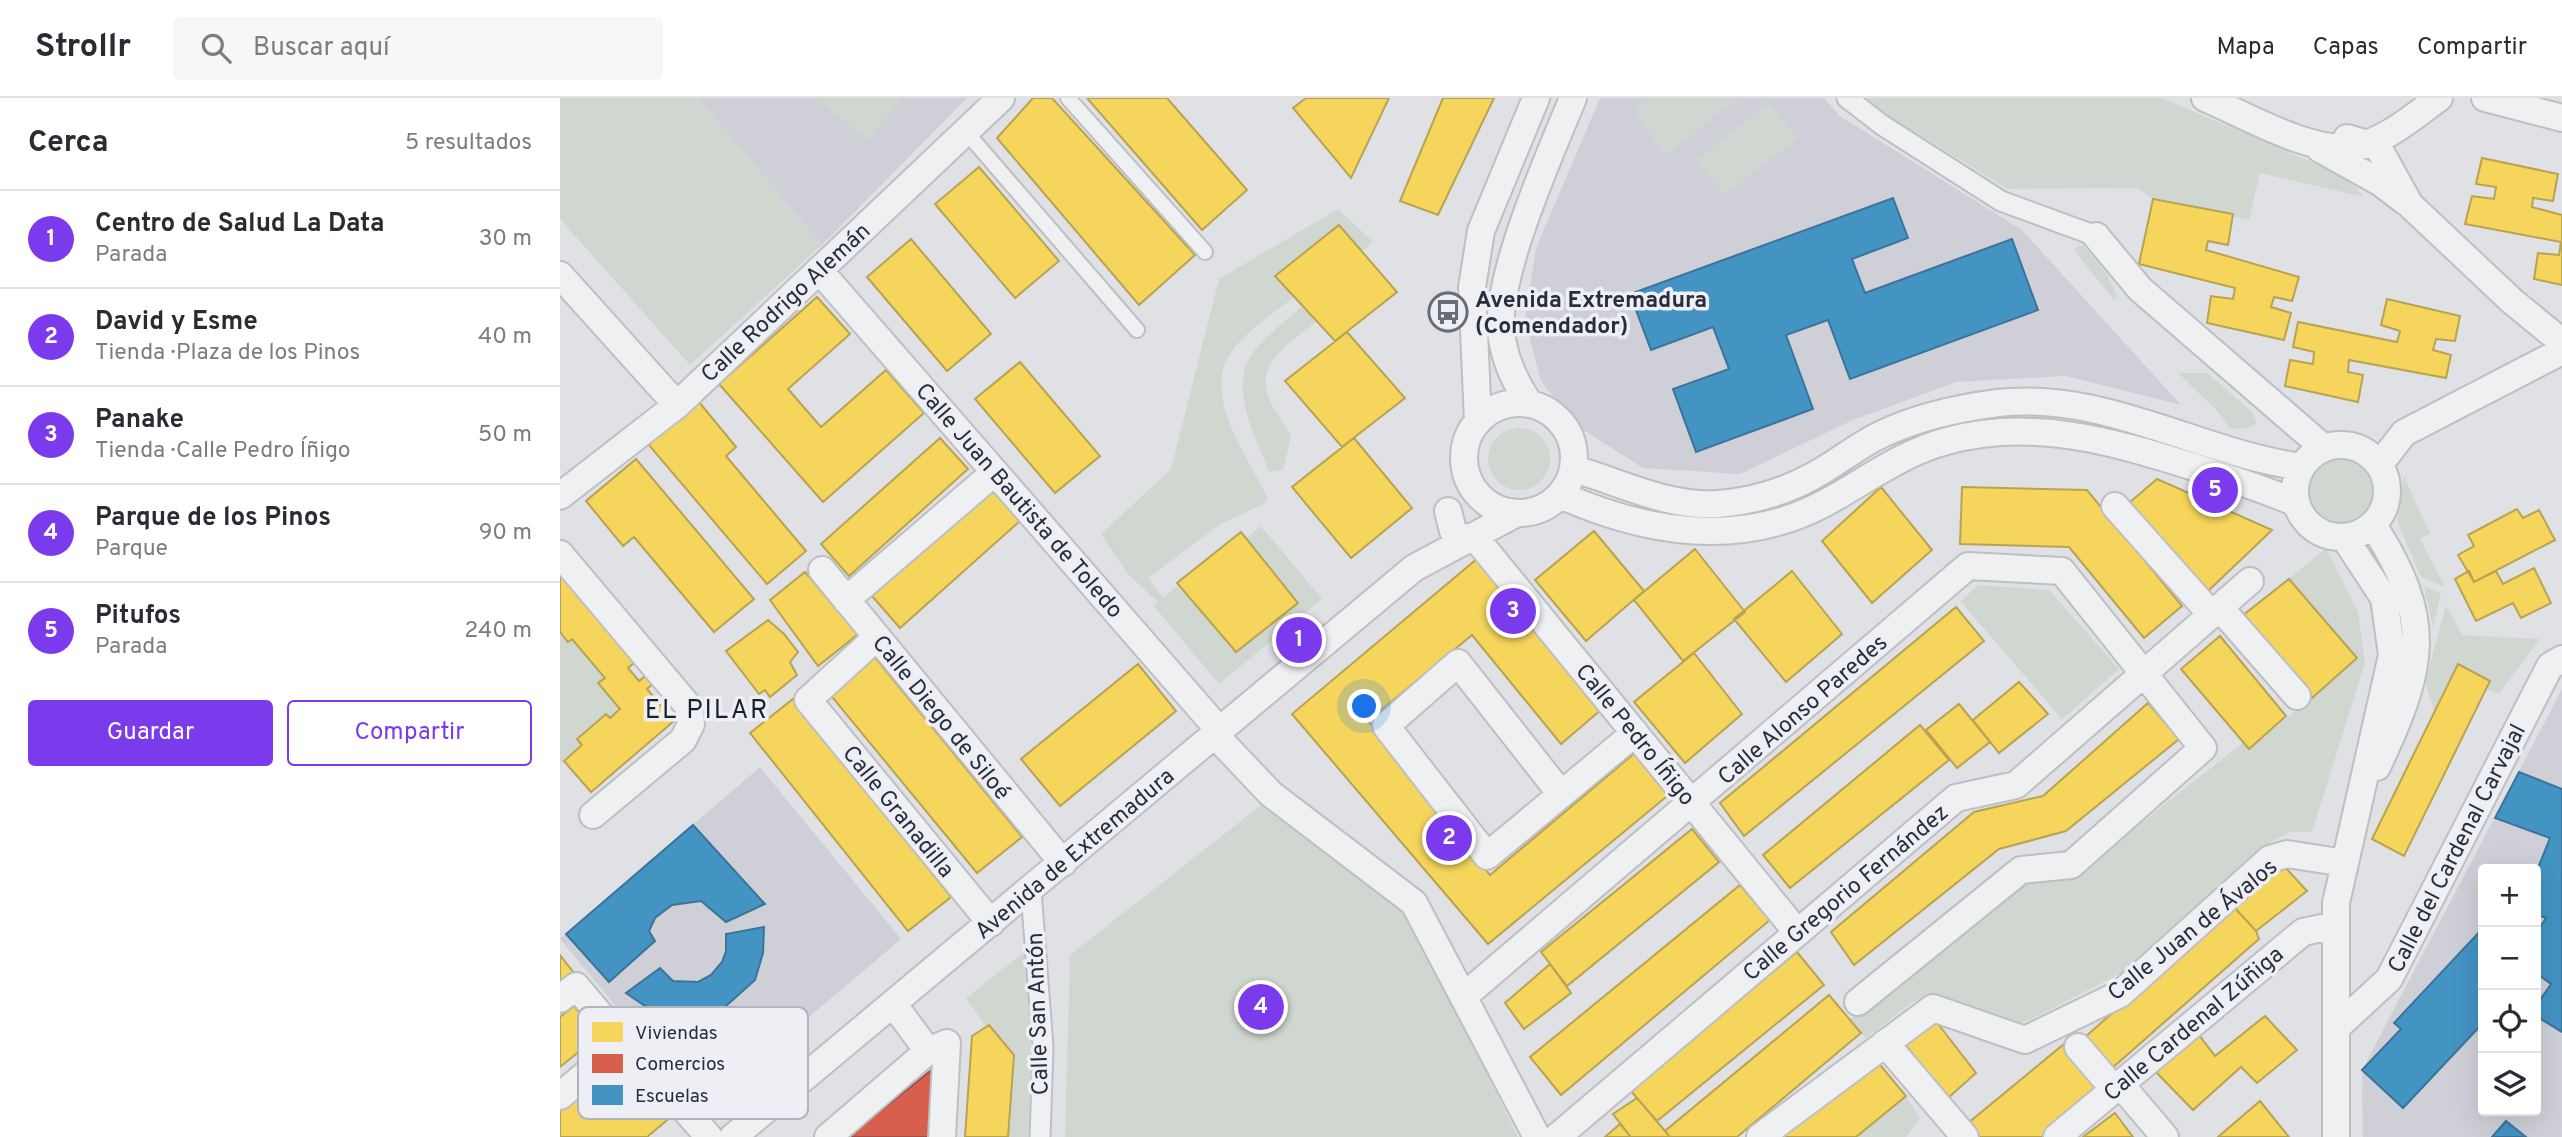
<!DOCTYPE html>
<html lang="es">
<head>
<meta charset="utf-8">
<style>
  body { margin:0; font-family:Overpass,sans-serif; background:#f7f7f7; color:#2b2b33 }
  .controls { position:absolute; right:21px; bottom:21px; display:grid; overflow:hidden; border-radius:7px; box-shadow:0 7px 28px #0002 }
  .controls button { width:63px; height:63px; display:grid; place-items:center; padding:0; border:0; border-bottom:2px solid #e1e1e2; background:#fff; color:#2b2b33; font:35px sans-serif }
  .you { position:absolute; left:805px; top:609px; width:24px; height:24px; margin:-18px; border:5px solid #fff; border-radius:50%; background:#1a73e8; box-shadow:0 0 0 10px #1a73e833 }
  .badge { display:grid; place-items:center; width:46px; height:46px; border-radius:50%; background:#7c3aed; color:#fff; font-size:23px; font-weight:700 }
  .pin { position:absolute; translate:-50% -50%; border:4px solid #fff; box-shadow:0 2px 7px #0006 }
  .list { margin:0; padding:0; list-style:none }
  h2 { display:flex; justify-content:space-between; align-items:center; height:91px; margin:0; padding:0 28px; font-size:30px }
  h2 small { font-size:23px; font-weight:400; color:#7c7c81 }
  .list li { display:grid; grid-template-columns:46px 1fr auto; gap:21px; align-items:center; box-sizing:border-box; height:98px; padding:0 28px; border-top:2px solid #e1e1e2 }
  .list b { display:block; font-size:26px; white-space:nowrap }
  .list p { margin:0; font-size:23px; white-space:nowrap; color:#7c7c81 }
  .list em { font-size:23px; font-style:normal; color:#7c7c81 }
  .actions { display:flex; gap:14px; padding:21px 28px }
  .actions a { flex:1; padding:16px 0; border:2px solid #7c3aed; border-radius:7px; text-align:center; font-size:24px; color:#7c3aed }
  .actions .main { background:#7c3aed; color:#fff }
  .icon { flex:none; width:38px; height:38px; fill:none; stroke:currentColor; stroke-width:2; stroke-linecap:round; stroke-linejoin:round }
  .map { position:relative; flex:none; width:2002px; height:1039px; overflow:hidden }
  header { display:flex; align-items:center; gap:42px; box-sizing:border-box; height:98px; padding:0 35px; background:#fff; border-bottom:2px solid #e1e1e2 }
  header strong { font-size:33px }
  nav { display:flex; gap:38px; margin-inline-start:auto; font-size:24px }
  .search { width:490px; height:63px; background:#f7f7f7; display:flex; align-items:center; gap:18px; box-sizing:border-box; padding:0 24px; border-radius:7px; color:#7c7c81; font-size:26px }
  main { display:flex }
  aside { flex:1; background:#fff }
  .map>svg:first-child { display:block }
  .built { fill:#cfd0d7; fill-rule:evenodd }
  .green { fill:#d0d7d0 }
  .homes { fill:#f6d55c; stroke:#b8a352; stroke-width:2 }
  .shops { fill:#d6604d; stroke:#a25148; stroke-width:2 }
  .schools { fill:#4393c3; stroke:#3b749a; stroke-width:2 }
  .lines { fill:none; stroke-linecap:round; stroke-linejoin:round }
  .service-casing { stroke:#bebfc2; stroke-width:18 }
  .pedestrian-casing { stroke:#bebfc2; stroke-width:23 }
  .minor-casing { stroke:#bebfc2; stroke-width:30 }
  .service { stroke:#eff0f2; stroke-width:14 }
  .pedestrian { stroke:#eff0f2; stroke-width:19 }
  .minor { stroke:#eff0f2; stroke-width:26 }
  .labels { text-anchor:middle; stroke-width:7; stroke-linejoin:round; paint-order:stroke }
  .poi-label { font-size:23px; font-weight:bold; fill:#292d3c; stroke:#edeff4; text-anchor:start }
  .street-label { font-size:23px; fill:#292d3c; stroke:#edeff4 }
  .quarter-label { font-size:26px; letter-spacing:2px; fill:#1b1f2c; stroke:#edeff4 }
  .key { fill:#edeff4; stroke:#b2b5bd; stroke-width:2 }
  .key-label { font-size:19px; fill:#292d3c }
</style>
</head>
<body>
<header>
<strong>Strollr</strong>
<div class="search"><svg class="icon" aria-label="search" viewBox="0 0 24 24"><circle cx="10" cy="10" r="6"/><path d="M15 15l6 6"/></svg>Buscar aquí</div>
<nav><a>Mapa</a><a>Capas</a><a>Compartir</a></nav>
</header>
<main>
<aside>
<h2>Cerca<small>5 resultados</small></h2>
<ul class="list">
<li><span class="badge">1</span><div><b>Centro de Salud La Data</b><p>Parada</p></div><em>30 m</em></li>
<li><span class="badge">2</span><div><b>David y Esme</b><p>Tienda · Plaza de los Pinos</p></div><em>40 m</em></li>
<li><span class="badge">3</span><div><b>Panake</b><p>Tienda · Calle Pedro Íñigo</p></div><em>50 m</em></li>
<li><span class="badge">4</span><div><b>Parque de los Pinos</b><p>Parque</p></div><em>90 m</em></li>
<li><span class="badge">5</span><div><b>Pitufos</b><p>Parada</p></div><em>240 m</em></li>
</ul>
<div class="actions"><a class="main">Guardar</a><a>Compartir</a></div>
</aside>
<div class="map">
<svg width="2002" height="1039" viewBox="0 0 2002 1039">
  <rect width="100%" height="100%" fill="#e0e1e4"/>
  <path class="built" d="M 138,0 L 407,0 L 262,147 Z
    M 1040,0 L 1264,0 L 1280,18 L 1462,132 L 1621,307 L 1506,278 L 1396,284 L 1293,322 L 1180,376 L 1083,370 L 1014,326 L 981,283 L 965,222 L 976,150 Z
    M 2002,591 L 2002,1039 L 1803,1039 L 1802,972 ZM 1923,771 L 1976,771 L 1976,1013 L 1923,1013 Z
    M 200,669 L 341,841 L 141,1011 L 0,841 Z"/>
  <path class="green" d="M 0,0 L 138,0 L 262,147 L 130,267 L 0,121 Z
    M 257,0 L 342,0 L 307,42 Z
    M 1090,0 L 1178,0 L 1105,58 L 1075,13 Z
    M 1299,0 L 1602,0 L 1777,75 L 1795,88 L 1804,99 L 1700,75 L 1689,122 L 1593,101 L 1578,90 L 1448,91 Z
    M 1208,5 L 1238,40 L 1165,97 L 1137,62 Z
    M 778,111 L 813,144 L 802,154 L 778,127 L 715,177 L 734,199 C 715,215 688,231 673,252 C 639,294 688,359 708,400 L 707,404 L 661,426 L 588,480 L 603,500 L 619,487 L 676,554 L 738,505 L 686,440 L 701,428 L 762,501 L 659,586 L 594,508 L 598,504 L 568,476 L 541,436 L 611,371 L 659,181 Z
    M 1522,146 L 1547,176 L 1557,197 L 1554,202 L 1514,152 Z
    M 743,207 L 757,223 C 731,245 691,265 711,305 C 716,316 725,326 731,338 L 723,372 L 709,374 C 696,338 666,287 695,252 C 709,235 727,222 743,207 Z
    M 1619,275 L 1647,275 L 1693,315 L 1697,326 L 1687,330 L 1669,331 C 1659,308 1635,295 1619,275 Z
    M928 361a31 31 0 1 1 62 0a31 31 0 1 1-62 0Z
    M1748 393a32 32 0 1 1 64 0a32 32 0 1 1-64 0Z
    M 1844,379 L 1870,435 L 1860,441 L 1885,489 L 1861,479 L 1837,423 Z
    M 1766,450 L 1798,514 L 1805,565 L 1752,734 L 1729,734 L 1700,750 L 1561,875 L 1470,922 L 1449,927 L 1369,898 L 1351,905 L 1306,940 L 1290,921 L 1470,778 L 1519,774 L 1684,644 L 1689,651 L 1797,561 L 1729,481 Z
    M 1419,487 L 1489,492 L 1559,571 L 1502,621 L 1400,503 Z
    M 1864,488 L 1881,495 L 1873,530 Z
    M 1886,508 L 1902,537 L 1980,541 L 1939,596 L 1926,591 L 1930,583 L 1875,615 L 1865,584 Z
    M 0,535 L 8,544 L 12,541 L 45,580 L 39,586 L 60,611 L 50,620 L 46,616 L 17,641 L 22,647 L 0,666 Z
    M 705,704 L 847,813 L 958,1039 L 505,1039 L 510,857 Z
    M 467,852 L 471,964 L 468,1039 L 448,1039 L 454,957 L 430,927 L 426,929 L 406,900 Z
    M 1346,998 L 1360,1020 L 1346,1039 L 1296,1039 Z"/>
  <path class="homes" d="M 473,0 L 492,0 L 635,157 L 579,207 L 437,40 Z
    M 527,0 L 607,0 L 687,92 L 642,132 Z
    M 746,0 L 829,0 L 791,80 L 733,10 Z
    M 883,0 L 934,0 L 878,117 L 840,103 Z
    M 1922,60 L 1998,76 L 1993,103 L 1973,100 L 1972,109 L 2002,117 L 2002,187 L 1974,181 L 1978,155 L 1999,157 L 2001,144 L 1905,126 L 1912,98 L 1934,101 L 1936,89 L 1916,86 Z
    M 419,69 L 499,163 L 455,200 L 375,106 Z
    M 1593,101 L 1673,116 L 1668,147 L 1648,143 L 1646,152 L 1739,179 L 1732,203 L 1714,199 L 1711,209 L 1731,215 L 1724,242 L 1647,225 L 1651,198 L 1673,201 L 1675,190 L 1579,166 Z
    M 779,127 L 837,194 L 775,243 L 715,178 Z
    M 351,141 L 431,236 L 387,273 L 307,179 Z
    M 257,199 L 290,236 L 228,291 L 261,329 L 326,272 L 364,315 L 263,404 L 159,286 Z
    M 1827,201 L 1900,218 L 1895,243 L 1876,241 L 1873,252 L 1891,257 L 1886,280 L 1789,262 L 1788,274 L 1803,277 L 1798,304 L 1725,288 L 1730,262 L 1753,266 L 1754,254 L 1733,249 L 1738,224 L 1837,244 L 1840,233 L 1821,227 Z
    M 787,234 L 845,300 L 782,349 L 725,283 Z
    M 460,264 L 540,358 L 495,395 L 415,301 Z
    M 139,304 L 176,349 L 166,358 L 246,453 L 207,486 L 88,346 Z
    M 380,340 L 408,371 L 289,478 L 261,446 Z
    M 794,340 L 852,410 L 791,460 L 732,389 Z
    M 76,361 L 194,501 L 154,534 L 74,439 L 63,448 L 26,403 Z
    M 1597,381 L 1712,432 L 1647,494 L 1569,405 Z
    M 1321,389 L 1372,452 L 1312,505 L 1262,443 Z
    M 1402,389 L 1527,392 L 1622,508 L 1584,540 L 1509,449 L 1400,446 Z
    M 432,392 L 460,423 L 340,530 L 312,498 Z
    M 1957,411 L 1963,420 L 1979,412 L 1995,442 L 1914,484 L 1898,457 L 1914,448 L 1908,437 Z
    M 1034,433 L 1084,493 L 1026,543 L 975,482 Z
    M 681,434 L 738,505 L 676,554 L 617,485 Z
    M 1135,451 L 1185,514 L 1123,563 L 1074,502 Z
    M 918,460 L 1042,611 L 1001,646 L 912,537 L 808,623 L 930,777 L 1076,654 L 1111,695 L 928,846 L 732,616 Z
    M 1974,470 L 1991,505 L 1961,520 L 1953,505 L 1916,523 L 1895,481 L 1909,473 L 1914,484 L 1936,473 L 1943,486 Z
    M 1232,473 L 1282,536 L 1226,584 L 1174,521 Z
    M 245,474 L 281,516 L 286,514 L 302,533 L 258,568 L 210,502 Z
    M 0,476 L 78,562 L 68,570 L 79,583 L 89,575 L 96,583 L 87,591 L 114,623 L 31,694 L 4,663 L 22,647 L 17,641 L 46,616 L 50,620 L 60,611 L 38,585 L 45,580 L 12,541 L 8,544 L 0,534 Z
    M 1729,481 L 1797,560 L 1752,600 L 1682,518 Z
    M 1396,509 L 1424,543 L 1184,738 L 1160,705 Z
    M 208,522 L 224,536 L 238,554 L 230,564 L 237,577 L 210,599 L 205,592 L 199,596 L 166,553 Z
    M 1660,538 L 1726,618 L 1689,651 L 1621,571 Z
    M 1134,555 L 1182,616 L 1125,665 L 1074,604 Z
    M 313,557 L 462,739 L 417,775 L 268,594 Z
    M 578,566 L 616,613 L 500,708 L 461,661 Z
    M 1898,566 L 1930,583 L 1844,758 L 1812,741 Z
    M 1459,584 L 1488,616 L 1439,655 L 1413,622 Z
    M 233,601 L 391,799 L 348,833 L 190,635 Z
    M 1588,605 L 1619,641 L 1506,733 L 1439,751 L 1294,867 L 1271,834 L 1414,714 L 1483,698 Z
    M 1399,606 L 1430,644 L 1397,670 L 1366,632 Z
    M 1360,627 L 1389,662 L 1230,790 L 1203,757 Z
    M 1132,731 L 1159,764 L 1007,888 L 981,854 Z
    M 1723,767 L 1747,793 L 1696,833 L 1673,808 Z
    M 1180,787 L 1210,822 L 1001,997 L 970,959 Z
    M 1673,808 L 1696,833 L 1699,841 L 1551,971 L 1524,940 Z
    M 1237,854 L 1264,887 L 1097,1023 L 1070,992 Z
    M 0,857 L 14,875 L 0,887 Z
    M 990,866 L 1011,895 L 964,931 L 945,905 Z
    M 1269,897 L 1301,935 L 1177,1039 L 1110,1039 L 1105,1033 Z
    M 14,908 L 38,938 L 0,969 L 0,919 Z
    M 1705,918 L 1737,952 L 1697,985 L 1681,969 L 1633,1012 L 1594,972 L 1639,937 L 1655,958 Z
    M 1375,922 L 1416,975 L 1387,1001 L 1346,947 Z
    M 429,927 L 454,957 L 448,1039 L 405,1039 L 412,938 Z
    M 1504,946 L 1542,994 L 1488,1039 L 1418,1039 L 1407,1026 Z
    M 66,951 L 118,1013 L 87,1039 L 0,1039 L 0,1005 Z
    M 1316,962 L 1346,998 L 1296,1039 L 1225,1039 L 1222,1036 Z
    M 1077,1000 L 1105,1033 L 1110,1039 L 1071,1039 L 1053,1016 Z
    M 1700,1003 L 1729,1039 L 1658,1039 Z
    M 1555,1015 L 1573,1039 L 1523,1039 Z
    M 1060,1026 L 1071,1039 L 1045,1039 Z"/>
  <path class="shops" d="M 379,966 L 374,1039 L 288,1039 Z"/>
  <path class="schools" d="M 1333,100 L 1348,140 L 1292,161 L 1305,195 L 1452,141 L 1478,212 L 1290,281 L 1268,222 L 1226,237 L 1253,311 L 1136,354 L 1113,291 L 1169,271 L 1153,229 L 1091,252 L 1070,196 Z
    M 1959,674 L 2002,691 L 2002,934 L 1976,918 L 1976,908 L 1991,886 L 1976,875 L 1976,835 L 1986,820 L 1976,816 L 1976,775 L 1990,740 L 1935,720 Z
    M 133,727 L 205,806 L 166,824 L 141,803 L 112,807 L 95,820 L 89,833 L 95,843 L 49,884 L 6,836 Z
    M 204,829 L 203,855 L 195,882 L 165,909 L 150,915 L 118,920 L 85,908 L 66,895 L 100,870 L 113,883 L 138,884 L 151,877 L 162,864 L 166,853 L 166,836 Z
    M 1923,830 L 1923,925 L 1843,1010 L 1802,972 L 1841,931 L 1834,925 Z
    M 1946,1023 L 1966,1039 L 1932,1039 Z"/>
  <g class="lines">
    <g class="service-casing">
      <path id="service" d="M 508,0 L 645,154
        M 407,35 L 577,232"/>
    </g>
    <g class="pedestrian-casing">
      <path id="pedestrian" d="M 1287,0 L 1322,27 L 1441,103 L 1536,138
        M 471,793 L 483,949 L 480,1039"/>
    </g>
    <g class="minor-casing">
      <path id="minor" d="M 1645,0 C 1685,17 1751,56 1794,49 C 1826,43 1854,18 1879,0
        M 1925,0 L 2002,20
        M 1787,40 L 1818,49 L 1850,107 L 1952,203 L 2002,244
        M 1760,51 L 1821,85 L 1846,104
        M 1536,138 L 1580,191 L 1764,350
        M 259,172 L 660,633
        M 0,177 L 117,307
        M904 360a55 55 0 1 1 110 0a55 55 0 1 1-110 0Z
        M 969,305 C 956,286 946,264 942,241 C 931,186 991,54 1013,0
        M 918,323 L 912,189 L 921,133 L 976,0
        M1735 393a46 46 0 1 1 92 0a46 46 0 1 1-92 0Z
        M 1819,367 L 1844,335 L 2002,253
        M 1014,371 C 1060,384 1107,409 1157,406 C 1189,404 1224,394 1253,378 C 1276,366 1297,348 1320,337 C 1357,319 1398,310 1438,305 C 1545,293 1637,354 1741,369
        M 1000,397 C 1086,435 1179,451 1265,405 C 1306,383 1341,355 1387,343 C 1472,320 1551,343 1631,368 C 1666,379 1702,390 1736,405
        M 0,398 L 117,307 L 441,0
        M 1555,408 L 1652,517
        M 888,413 L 893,433 L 902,440 L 914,438 L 1237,834
        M 1813,427 C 1875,524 1864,569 1817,669
        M 0,456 L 129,609 L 131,626 L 123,642 L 33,717
        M 262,472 L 503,765
        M 286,502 L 435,374
        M 1660,510 L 1737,598
        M 317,539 L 248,602 L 431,825
        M 654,636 L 711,696 L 854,805 L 977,1039
        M 1001,696 L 898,565 L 826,628 L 927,758 L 1075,635
        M 903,899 L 1408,468 L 1502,473 L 1643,650 L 1511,767 L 1461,772 L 1298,904
        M 0,901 L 16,888 L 53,932
        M 334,907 L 368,953
        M 1777,929 L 1829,881 L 1990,568 L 2002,561
        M 1325,945 L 1405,1039
        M 1518,949 L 1554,991
        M 1560,986 L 1605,1039
        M 0,998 L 65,943 L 149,1039
        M 173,1039 L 854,470 L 957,415
        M 268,1039 L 368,953 L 387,945 L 382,1039
        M 997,1039 L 1396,700 L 1456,687 L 1690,483
        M 1200,1039 L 1373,910 L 1465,942 L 1560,896 L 1710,761 L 1727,756 L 1785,765
        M 1497,1039 L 1743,834 L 1776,827
        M 1776,1039 L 1776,805 L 1832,557 L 1824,500 L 1784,439"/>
    </g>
    <use href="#service" class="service"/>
    <use href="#pedestrian" class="pedestrian"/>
    <use href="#minor" class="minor"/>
  </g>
  <defs>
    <g id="bus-ring" transform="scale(2.0125)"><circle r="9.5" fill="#edeff4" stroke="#696c77" stroke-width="1.5"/><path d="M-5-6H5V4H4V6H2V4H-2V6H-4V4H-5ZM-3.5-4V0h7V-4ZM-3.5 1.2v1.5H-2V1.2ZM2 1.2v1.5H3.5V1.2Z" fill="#696c77"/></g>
  </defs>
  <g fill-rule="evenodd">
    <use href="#bus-ring" x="888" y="214"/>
  </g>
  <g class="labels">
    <g class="poi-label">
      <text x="915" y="209">Avenida Extremadura<tspan x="915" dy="26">(Comendador)</tspan></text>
    </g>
    <g class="street-label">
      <text transform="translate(225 204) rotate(-43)" y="8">Calle Rodrigo Alemán</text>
      <text transform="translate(460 402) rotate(49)" y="8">Calle Juan Bautista de Toledo</text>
      <text transform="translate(1242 611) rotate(-41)" y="8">Calle Alonso Paredes</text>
      <text transform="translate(382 619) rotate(51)" y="8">Calle Diego de Siloé</text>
      <text transform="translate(1076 636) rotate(51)" y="8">Calle Pedro Íñigo</text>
      <text transform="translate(339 713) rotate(51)" y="8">Calle Granadilla</text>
      <text transform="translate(1896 750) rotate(-63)" y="8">Calle del Cardenal Carvajal</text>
      <text transform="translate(514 755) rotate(-40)" y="8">Avenida de Extremadura</text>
      <text transform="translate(1285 794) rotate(-40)" y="8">Calle Gregorio Fernández</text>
      <text transform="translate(1632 831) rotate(-39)" y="8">Calle Juan de Ávalos</text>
      <text transform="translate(477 916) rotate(-92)" y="8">Calle San Antón</text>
      <text transform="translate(1633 925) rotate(-40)" y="8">Calle Cardenal Zúñiga</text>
    </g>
    <g class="quarter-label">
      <text x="147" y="620">EL PILAR</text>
    </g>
  </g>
  <rect x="18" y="909" width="230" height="112" rx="10" class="key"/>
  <rect x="32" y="924" width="31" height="20" fill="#f6d55c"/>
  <rect x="32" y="956" width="31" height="19" fill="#d6604d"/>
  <rect x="32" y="987" width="31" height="20" fill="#4393c3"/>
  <g class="key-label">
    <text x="75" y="941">Viviendas</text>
    <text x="75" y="972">Comercios</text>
    <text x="75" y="1004">Escuelas</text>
  </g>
</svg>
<div class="controls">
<button>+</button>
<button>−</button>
<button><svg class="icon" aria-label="locate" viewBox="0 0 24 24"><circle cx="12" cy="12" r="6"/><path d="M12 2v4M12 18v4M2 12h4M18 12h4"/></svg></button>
<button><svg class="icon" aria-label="layers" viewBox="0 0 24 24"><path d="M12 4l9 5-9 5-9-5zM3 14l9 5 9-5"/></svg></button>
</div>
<div class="you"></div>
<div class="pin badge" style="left:739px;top:542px">1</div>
<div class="pin badge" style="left:889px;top:740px">2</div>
<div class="pin badge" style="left:953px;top:513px">3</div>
<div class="pin badge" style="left:701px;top:909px">4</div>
<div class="pin badge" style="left:1655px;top:392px">5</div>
</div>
</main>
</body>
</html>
